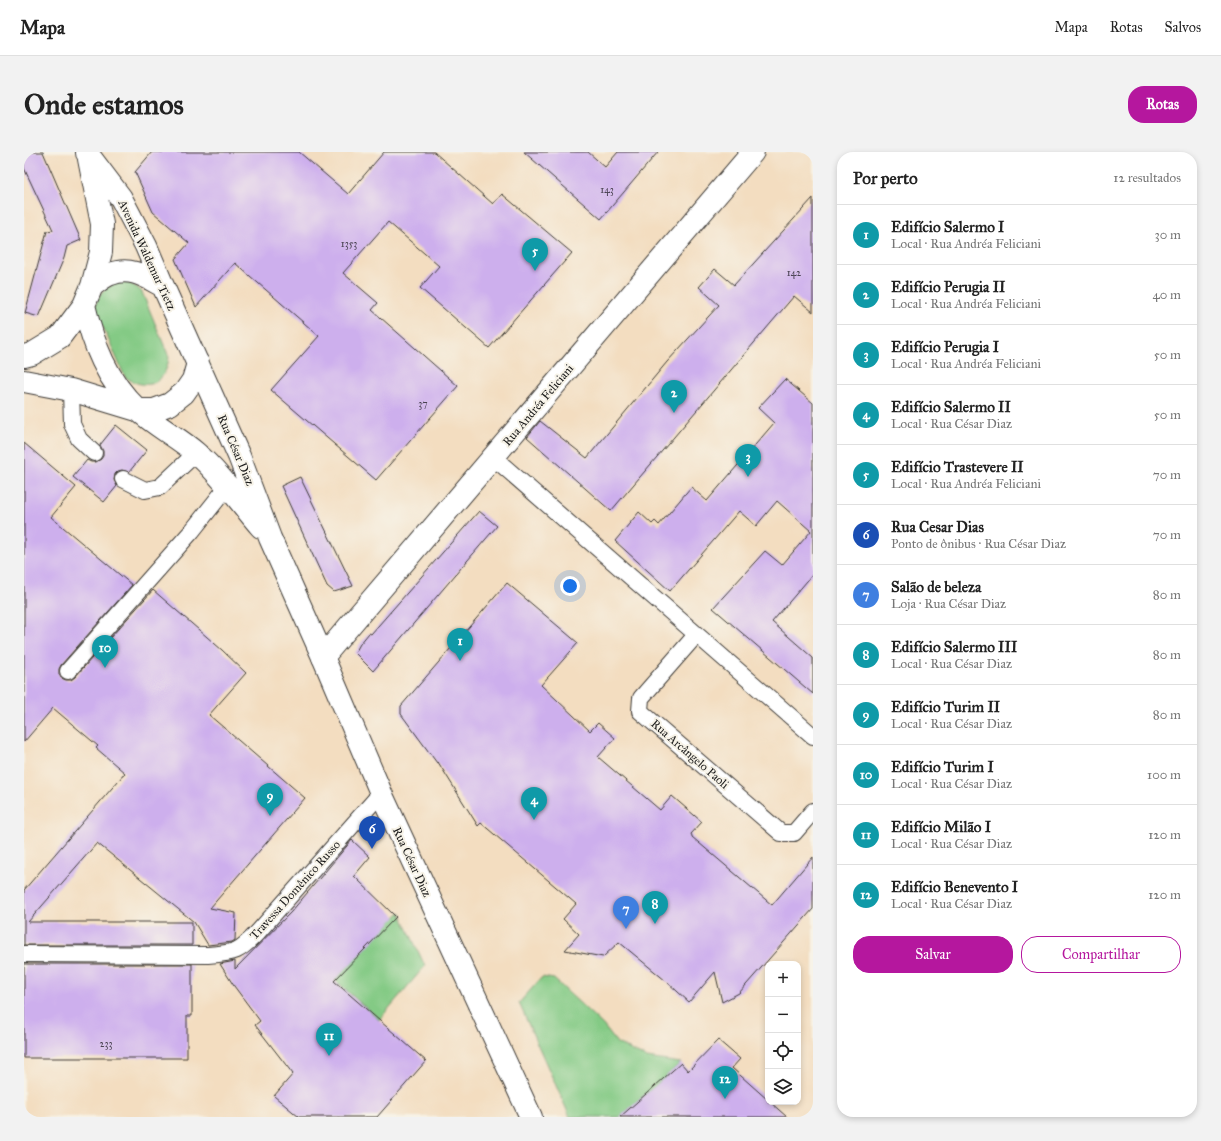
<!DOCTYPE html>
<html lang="pt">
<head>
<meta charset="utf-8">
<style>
  body { margin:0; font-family:"IM FELL Great Primer",serif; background:#f2f2f2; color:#222 }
  .controls { position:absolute; right:12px; bottom:12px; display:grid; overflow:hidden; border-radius:8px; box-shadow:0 2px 6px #0003 }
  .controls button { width:36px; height:36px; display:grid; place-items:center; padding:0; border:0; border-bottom:1px solid #e0e0e0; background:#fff; color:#222; font:20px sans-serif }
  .you { position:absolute; left:546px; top:434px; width:14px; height:14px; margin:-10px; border:3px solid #fff; border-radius:50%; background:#1a73e8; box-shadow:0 0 0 6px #1a73e833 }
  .badge { display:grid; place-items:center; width:26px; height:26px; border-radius:50%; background:#b5179e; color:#fff; font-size:13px; font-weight:700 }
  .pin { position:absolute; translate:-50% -33px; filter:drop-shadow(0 1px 2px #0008) }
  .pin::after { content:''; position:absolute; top:21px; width:14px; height:12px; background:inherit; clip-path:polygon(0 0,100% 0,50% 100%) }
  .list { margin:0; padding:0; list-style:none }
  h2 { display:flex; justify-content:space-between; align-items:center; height:52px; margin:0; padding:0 16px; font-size:17px }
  h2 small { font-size:13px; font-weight:400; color:#767676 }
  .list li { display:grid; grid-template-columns:26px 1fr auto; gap:12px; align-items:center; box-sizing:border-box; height:60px; padding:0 16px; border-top:1px solid #e0e0e0 }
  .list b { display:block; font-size:15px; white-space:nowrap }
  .list p { margin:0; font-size:13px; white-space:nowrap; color:#767676 }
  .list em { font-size:13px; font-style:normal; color:#767676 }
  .actions { display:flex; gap:8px; padding:12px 16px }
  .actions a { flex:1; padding:9px 0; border:1px solid #b5179e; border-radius:16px; text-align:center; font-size:14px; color:#b5179e }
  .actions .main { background:#b5179e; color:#fff }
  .icon { flex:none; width:22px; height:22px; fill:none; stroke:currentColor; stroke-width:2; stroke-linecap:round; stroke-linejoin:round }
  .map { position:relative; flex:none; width:789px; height:965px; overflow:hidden; border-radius:16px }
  header { display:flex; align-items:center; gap:24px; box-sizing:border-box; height:56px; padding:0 20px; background:#fff; border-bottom:1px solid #e0e0e0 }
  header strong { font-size:19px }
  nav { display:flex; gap:22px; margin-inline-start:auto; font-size:14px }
  .intro { display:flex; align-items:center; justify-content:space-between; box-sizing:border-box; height:96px; padding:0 24px }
  h1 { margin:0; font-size:28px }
  .button { padding:10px 18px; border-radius:16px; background:#b5179e; color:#fff; font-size:14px; font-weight:700 }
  main { display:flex; gap:24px; padding:0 24px }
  aside { flex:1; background:#fff; border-radius:16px; box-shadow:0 2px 6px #0003 }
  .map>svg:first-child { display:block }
  .green { fill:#84ca85; stroke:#507350 }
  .building { fill:#cdafed }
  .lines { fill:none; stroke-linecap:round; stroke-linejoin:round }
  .lane-casing { stroke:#3c3935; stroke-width:18 }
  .street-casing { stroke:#3c3935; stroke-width:24 }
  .secondary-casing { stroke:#3c3935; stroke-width:24 }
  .lane { stroke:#fff; stroke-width:16 }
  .street { stroke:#fff; stroke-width:22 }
  .secondary { stroke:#fff; stroke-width:22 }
  .labels { text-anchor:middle; stroke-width:4; stroke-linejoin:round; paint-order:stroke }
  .number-label { font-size:10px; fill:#484150 }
  .street-label { font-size:12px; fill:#1c1c1c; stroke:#f7f3e8 }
</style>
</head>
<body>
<header>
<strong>Mapa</strong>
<nav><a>Mapa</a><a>Rotas</a><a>Salvos</a></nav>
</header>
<div class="intro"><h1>Onde estamos</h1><a class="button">Rotas</a></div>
<main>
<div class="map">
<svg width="789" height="965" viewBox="0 0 789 965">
  <rect width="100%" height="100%" fill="#f7f3e8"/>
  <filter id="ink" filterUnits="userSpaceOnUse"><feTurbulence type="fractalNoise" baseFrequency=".025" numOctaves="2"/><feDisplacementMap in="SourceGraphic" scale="8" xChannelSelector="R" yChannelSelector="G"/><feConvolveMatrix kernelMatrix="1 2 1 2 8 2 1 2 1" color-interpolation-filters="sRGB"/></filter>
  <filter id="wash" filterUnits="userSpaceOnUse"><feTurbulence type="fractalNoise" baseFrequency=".012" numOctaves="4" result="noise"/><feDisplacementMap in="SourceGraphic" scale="16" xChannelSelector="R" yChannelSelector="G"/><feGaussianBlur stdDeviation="0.9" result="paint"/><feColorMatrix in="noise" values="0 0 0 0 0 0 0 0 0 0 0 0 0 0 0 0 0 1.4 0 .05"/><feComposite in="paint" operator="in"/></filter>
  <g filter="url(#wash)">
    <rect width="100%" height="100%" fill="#f3ddc0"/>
    <path class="green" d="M 93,130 C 104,130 110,132 118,140 L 145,205 C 142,232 123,240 101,225 L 71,157 C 74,140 79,138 93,130 Z
      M 376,760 L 401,814 L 355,868 L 311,828 Z
      M 518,825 L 530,827 L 579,873 L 593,891 L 623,906 L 657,911 L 596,965 L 546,965 L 495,851 Z"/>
    <g id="blocks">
      <path class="building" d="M 0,0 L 19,0 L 57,88 L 43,94 L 40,106 L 15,165 L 1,161 L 23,79 L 29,78 L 0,16 Z
        M 128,0 L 275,0 L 324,42 L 360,0 L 410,0 L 469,52 L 478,42 L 548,101 L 465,196 L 396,136 L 415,114 L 364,70 L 319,121 L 354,151 L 348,158 L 434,234 L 352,328 L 247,238 L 295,184 L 211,111 L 172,155 L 151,107 L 165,91 L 129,60 L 111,20 Z
        M 500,0 L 564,0 L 581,15 L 594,0 L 634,0 L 577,67 Z
        M 789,46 L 789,160 L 770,144 L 587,359 L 503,285 L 516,269 L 563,306 L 643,210 L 695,153 L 675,135 L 691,117 L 710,133 Z
        M 761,227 L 789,251 L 789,422 L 748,470 L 789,506 L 789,542 L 689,456 L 741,399 L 758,413 L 787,379 L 753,349 L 732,374 L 715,359 L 646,439 L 591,389 L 615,360 L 628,372 L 631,369 L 635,373 L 667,335 L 683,349 L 750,271 L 734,256 Z
        M 92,273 L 123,298 L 105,320 L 98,318 L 94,319 L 91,322 L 90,328 L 93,334 L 80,350 L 49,325 L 63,308 L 67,310 L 72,310 L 77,307 L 79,304 L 79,299 L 76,293 Z
        M 0,291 L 52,335 L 27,365 L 108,433 L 37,513 L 35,517 L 35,522 L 37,526 L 42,528 L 47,528 L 51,525 L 129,438 L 198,498 L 222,521 L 185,563 L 281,646 L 186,756 L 212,761 L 211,788 L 208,790 L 184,793 L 170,770 L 73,691 L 4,770 L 168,770 L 168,793 L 0,793 L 0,738 L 101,621 L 72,596 L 74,594 L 29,556 L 0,590 Z
        M 276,325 L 329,434 L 310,440 L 303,434 L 257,334 Z
        M 455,359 L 473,374 L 349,519 L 331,501 L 336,492 L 345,481 L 347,482 Z
        M 483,431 L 554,491 L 517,533 L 566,579 L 574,571 L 591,586 L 574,605 L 636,658 L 648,644 L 678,670 L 667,682 L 668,684 L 668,685 L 748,753 L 789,705 L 789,757 L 715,841 L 698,850 L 691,820 L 665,850 L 642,829 L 595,790 L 579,805 L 541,798 L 555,782 L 539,767 L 552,752 L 457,671 L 454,674 L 414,610 L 413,611 L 377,562 L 377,554 Z
        M 328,688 L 346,705 L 330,724 L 372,765 L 310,829 L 402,909 L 353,965 L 275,965 L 250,944 L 269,922 L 231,873 L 236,869 L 210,834 L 196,812 L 211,809 L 211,817 L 267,760 Z
        M 0,812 L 168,812 L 168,864 L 163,864 L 163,906 L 0,906 Z
        M 694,888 L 716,907 L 708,916 L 744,948 L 744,950 L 746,950 L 763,965 L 596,965 L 657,911 L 664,919 Z"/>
    </g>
  </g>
  <g filter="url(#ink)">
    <use href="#blocks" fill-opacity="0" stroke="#3c3935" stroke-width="1"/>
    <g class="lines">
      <g class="lane-casing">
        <path id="lane" d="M 47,238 L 48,272 L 55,287 L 70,301
          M 469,305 L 789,584
          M 99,327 L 121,338 L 136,335 L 172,301
          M 672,483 L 617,546 L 616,559 L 757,681 L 770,681 L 789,659
          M 44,519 L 168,379 L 203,335
          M 0,802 L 184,803 C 212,801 215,800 234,780 L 357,641"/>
      </g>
      <g class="street-casing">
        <path id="street" d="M 299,505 L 729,0"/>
      </g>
      <g class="secondary-casing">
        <path id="secondary" d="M 63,1 L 97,46 L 122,94 L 139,134 L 215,304 L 246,386 L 299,505 L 357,641 L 507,965
          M 68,134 C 74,130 80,124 87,122 C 106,114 122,125 139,134
          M 60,153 C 69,192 83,229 113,257 C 131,274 154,285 172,301 C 195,320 217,352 237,375
          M 0,204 L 8,202 L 36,185 L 60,153 L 68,134 L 77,100 L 78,72 L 65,7
          M 0,229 L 47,238 L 113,258 L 130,258 L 146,252 L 160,241 L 169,228 L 174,211"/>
      </g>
      <use href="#lane" class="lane"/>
      <use href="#street" class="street"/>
      <use href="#secondary" class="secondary"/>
    </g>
  </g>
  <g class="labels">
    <g class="number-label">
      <text x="583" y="41">143</text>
      <text x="325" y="95">1353</text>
      <text x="770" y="124">142</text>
      <text x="399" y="255">37</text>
      <text x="82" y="895">233</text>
    </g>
    <g class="street-label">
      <text transform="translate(123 103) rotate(65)" y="4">Avenida Waldemar Tietz</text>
      <text transform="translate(514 253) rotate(-50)" y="4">Rua Andréa Feliciani</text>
      <text transform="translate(212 298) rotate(67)" y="4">Rua César Diaz</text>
      <text transform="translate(666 602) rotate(41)" y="4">Rua Arcângelo Paoli</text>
      <text transform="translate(388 710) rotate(65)" y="4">Rua César Diaz</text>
      <text transform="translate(271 738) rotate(-48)" y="4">Travessa Domênico Russo</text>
    </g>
  </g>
</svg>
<div class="controls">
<button>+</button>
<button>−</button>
<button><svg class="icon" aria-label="locate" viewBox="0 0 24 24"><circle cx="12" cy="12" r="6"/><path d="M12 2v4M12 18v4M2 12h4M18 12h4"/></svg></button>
<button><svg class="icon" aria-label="layers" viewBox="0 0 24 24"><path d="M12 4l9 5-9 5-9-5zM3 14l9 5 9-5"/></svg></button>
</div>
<div class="you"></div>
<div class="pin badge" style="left:436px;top:509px;background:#0f9aa8">1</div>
<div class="pin badge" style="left:650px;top:261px;background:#0f9aa8">2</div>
<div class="pin badge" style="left:724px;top:325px;background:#0f9aa8">3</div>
<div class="pin badge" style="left:510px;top:668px;background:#0f9aa8">4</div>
<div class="pin badge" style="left:511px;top:119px;background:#0f9aa8">5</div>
<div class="pin badge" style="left:348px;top:697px;background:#1a4fb4">6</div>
<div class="pin badge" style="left:602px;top:777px;background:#3f7fe0">7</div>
<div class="pin badge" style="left:631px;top:772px;background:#0f9aa8">8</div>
<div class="pin badge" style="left:246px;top:664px;background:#0f9aa8">9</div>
<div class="pin badge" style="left:81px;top:516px;background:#0f9aa8">10</div>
<div class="pin badge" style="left:305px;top:904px;background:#0f9aa8">11</div>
<div class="pin badge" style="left:701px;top:947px;background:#0f9aa8">12</div>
</div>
<aside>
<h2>Por perto<small>12 resultados</small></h2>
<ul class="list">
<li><span class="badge" style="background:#0f9aa8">1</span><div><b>Edifício Salermo I</b><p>Local · Rua Andréa Feliciani</p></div><em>30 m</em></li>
<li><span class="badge" style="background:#0f9aa8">2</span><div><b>Edifício Perugia II</b><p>Local · Rua Andréa Feliciani</p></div><em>40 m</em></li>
<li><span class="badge" style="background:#0f9aa8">3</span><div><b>Edifício Perugia I</b><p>Local · Rua Andréa Feliciani</p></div><em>50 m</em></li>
<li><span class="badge" style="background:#0f9aa8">4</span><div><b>Edifício Salermo II</b><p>Local · Rua César Diaz</p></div><em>50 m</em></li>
<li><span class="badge" style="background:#0f9aa8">5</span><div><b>Edifício Trastevere II</b><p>Local · Rua Andréa Feliciani</p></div><em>70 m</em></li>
<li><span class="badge" style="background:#1a4fb4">6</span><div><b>Rua Cesar Dias</b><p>Ponto de ônibus · Rua César Diaz</p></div><em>70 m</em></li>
<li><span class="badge" style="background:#3f7fe0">7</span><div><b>Salão de beleza</b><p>Loja · Rua César Diaz</p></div><em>80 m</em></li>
<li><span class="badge" style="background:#0f9aa8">8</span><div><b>Edifício Salermo III</b><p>Local · Rua César Diaz</p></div><em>80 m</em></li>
<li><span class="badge" style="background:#0f9aa8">9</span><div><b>Edifício Turim II</b><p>Local · Rua César Diaz</p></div><em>80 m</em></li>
<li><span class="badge" style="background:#0f9aa8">10</span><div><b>Edifício Turim I</b><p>Local · Rua César Diaz</p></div><em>100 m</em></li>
<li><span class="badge" style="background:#0f9aa8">11</span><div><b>Edifício Milão I</b><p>Local · Rua César Diaz</p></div><em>120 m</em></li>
<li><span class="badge" style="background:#0f9aa8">12</span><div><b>Edifício Benevento I</b><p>Local · Rua César Diaz</p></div><em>120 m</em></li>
</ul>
<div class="actions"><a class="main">Salvar</a><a>Compartilhar</a></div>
</aside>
</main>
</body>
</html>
